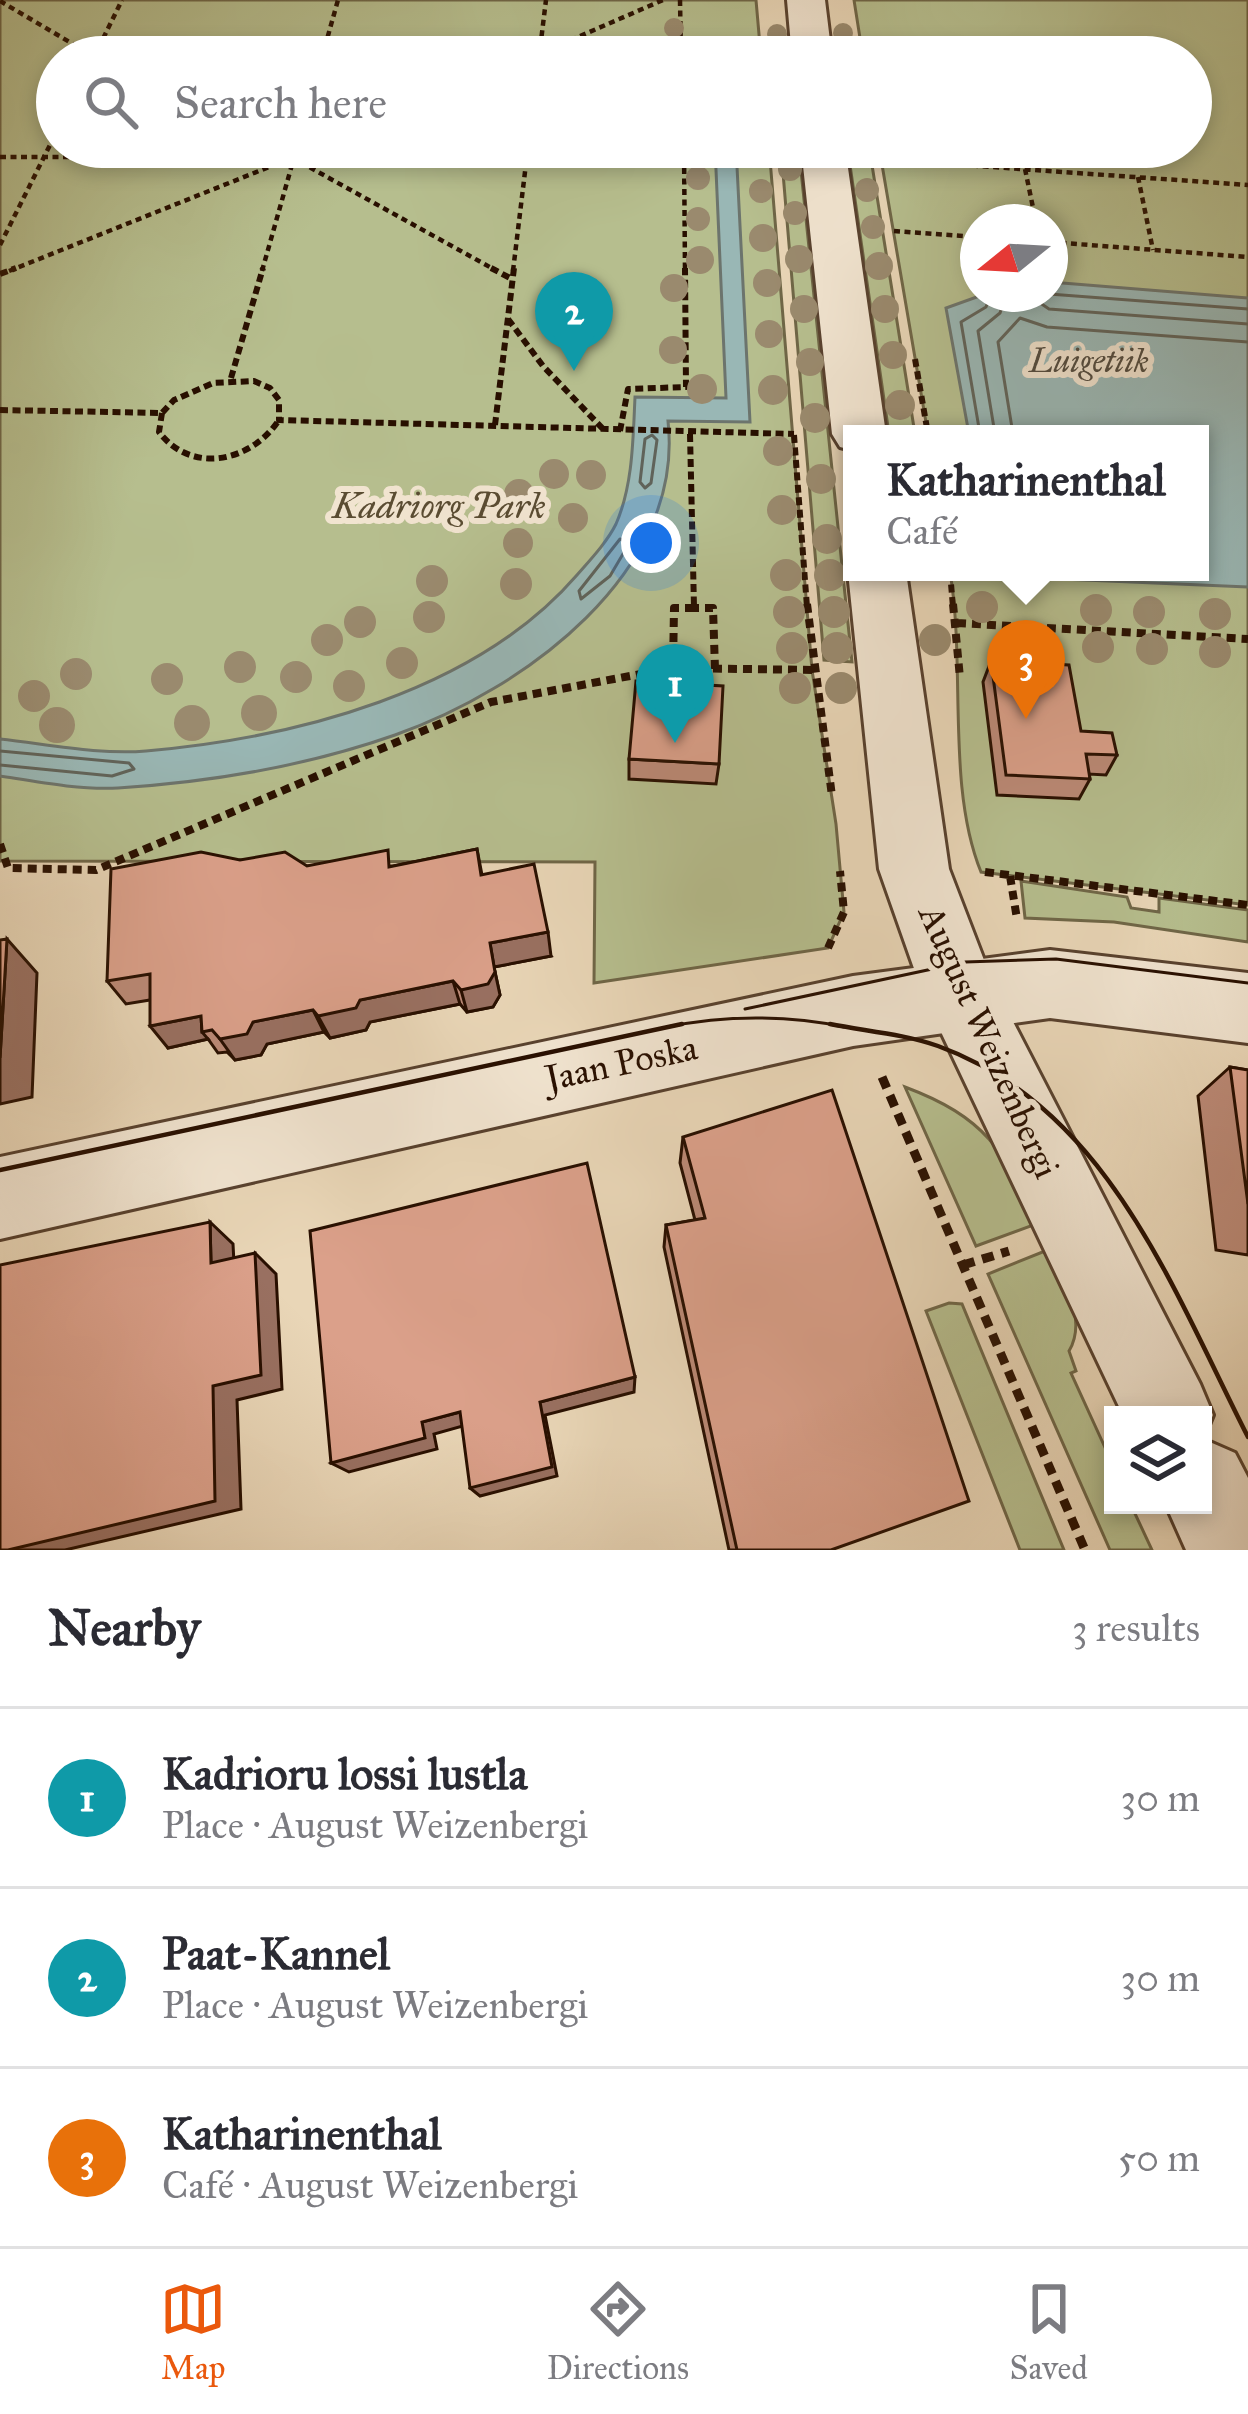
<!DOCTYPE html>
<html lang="en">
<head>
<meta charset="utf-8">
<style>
  body { margin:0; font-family:"IM FELL Great Primer",serif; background:#f2f2f3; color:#2b2b33 }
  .controls { position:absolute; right:36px; bottom:36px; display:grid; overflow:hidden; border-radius:0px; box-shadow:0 6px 18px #0003 }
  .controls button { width:108px; height:108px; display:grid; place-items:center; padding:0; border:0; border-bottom:3px solid #e1e1e2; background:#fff; color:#2b2b33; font:60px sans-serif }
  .compass { position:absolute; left:960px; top:204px; width:108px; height:108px; border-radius:50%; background:#fff; box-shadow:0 6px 18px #0003; rotate:252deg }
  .you { position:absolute; left:651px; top:543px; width:42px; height:42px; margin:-30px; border:9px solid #fff; border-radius:50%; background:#1a73e8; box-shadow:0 0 0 18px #1a73e833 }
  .badge { display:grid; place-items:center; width:78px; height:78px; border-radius:50%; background:#ea580c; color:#fff; font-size:39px; font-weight:700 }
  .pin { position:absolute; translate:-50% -99px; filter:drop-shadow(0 3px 6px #0008) }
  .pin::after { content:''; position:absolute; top:63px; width:42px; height:36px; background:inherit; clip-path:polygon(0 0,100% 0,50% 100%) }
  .popup { position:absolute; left:843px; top:425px; width:366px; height:156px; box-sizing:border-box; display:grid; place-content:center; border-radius:0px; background:#fff; filter:drop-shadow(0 3px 9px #0005); font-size:39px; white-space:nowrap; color:#7c7c81 }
  .popup b { font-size:45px; color:#2b2b33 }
  .popup::after { content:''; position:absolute; left:50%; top:100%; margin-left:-24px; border:24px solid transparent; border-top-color:#fff }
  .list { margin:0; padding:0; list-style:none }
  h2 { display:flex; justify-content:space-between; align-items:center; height:156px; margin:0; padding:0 48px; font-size:51px }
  h2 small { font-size:39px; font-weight:400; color:#7c7c81 }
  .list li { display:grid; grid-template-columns:78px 1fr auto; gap:36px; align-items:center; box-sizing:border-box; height:180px; padding:0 48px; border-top:3px solid #e1e1e2 }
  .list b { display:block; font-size:45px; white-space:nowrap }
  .list p { margin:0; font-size:39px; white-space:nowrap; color:#7c7c81 }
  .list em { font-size:39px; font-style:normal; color:#7c7c81 }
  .icon { flex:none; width:66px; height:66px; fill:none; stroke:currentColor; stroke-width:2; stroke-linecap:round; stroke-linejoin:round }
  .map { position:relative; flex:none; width:1248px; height:1550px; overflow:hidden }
  .search { position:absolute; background:#fff; box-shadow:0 6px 18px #0003; left:36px; right:36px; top:36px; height:132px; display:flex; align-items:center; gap:30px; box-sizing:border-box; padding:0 42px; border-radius:66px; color:#7c7c81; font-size:45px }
  .sheet { height:696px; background:#fff }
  nav { display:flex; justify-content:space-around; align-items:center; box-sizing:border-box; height:168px; border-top:3px solid #e1e1e2; background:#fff; font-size:33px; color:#7c7c81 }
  nav a { display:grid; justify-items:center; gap:6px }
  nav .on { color:#ea580c }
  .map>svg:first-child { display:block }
  .green { fill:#b6be8e; stroke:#6f6647; stroke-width:3; fill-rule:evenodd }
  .water { fill:#99b7b5; stroke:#6c746d; stroke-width:3 }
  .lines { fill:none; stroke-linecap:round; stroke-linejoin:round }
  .shore { stroke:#60635a; stroke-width:3 }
  .minor-casing { stroke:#58412e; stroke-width:6 }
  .tertiary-casing { stroke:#58412e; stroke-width:6 }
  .path-far3 { stroke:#280f00; stroke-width:4.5; stroke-dasharray:6 4.5; stroke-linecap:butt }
  .path-far2 { stroke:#280f00; stroke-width:6; stroke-dasharray:8 4.5; stroke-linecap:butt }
  .path-far1 { stroke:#280f00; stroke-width:8; stroke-dasharray:9 6; stroke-linecap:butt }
  .path { stroke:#280f00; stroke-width:9; stroke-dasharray:12 8; stroke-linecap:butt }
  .minor { fill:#f1e4d0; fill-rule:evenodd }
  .tertiary { fill:#f1e4d0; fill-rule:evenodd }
  .tram-far1 { stroke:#280f00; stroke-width:3 }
  .tram { stroke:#280f00; stroke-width:4.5 }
  .tree { fill:#9a8a6e }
  .wall { fill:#bc8a77; stroke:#280f00; stroke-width:3 }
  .shaded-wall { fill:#997061; stroke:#280f00; stroke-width:3 }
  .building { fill:#dba08a; stroke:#280f00; stroke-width:3 }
  .labels { text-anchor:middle; stroke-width:12; stroke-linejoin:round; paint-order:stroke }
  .far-water-label { font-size:33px; font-style:italic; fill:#504a3f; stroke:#f1e4d0 }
  .park-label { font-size:36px; font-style:italic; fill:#5a4c32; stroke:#f1e4d0 }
  .street-label { font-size:36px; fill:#280f00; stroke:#f1e4d0 }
</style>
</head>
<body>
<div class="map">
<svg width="1248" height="1550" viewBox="0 0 1248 1550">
  <rect width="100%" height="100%" fill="#e9d6b7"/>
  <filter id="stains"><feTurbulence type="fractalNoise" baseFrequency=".00167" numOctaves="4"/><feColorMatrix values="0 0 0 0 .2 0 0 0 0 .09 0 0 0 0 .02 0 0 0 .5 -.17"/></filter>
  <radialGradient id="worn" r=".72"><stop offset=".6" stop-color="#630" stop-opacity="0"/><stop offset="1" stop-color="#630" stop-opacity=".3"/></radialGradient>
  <path class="green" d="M 0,0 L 756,0 L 761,57 L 57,57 L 57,147 L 769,147 L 812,670 L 836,824 L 844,912 L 828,948 L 594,983 L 595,862 L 0,861 Z
    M 854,0 L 1248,0 L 1248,905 L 981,872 C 946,786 966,667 950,572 L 1200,572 L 1200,434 L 928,434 L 879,147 L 1191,147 L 1191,57 L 863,57 ZM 978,222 L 1050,222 L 1050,294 L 978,294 Z
    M 782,161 L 800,161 L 852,662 L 824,660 Z
    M 850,165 L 872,165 L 915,434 L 889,434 Z
    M 1021,881 L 1127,897 L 1131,908 L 1159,912 L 1159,898 L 1248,910 L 1248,942 L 1114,922 L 1025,918 Z
    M 905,1087 C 985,1117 1004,1150 1039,1223 L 976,1246 Z
    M 1050,1249 C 1063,1280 1088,1319 1069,1351 L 1076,1371 L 1071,1373 L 1113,1465 L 1113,1505 L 1131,1505 L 1152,1550 L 1110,1550 L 988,1274 Z
    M 949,1303 L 962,1304 L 1064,1550 L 1020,1550 L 926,1311 Z"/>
  <path class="water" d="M 715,147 L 736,147 L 750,422 L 668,421 C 685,573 523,690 395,735 C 307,766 211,782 118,788 C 80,790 38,782 0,776 L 0,739 C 47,744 99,755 146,751 C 295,738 476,692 577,575 C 591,559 607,542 616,524 C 633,485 633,439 635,397 L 726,398 Z
    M 1050,282 L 1248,298 L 1248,587 L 1062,579 L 1061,572 L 1200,572 L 1200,434 L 969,434 L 946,308 L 985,294 L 1050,294 Z"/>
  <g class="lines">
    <path class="shore" d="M 1027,294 L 1049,309 L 1248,324
      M 1049,294 L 1248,309
      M 980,434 L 961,322 L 986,307 L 991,294
      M 995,434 L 978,331 L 1000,313 L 1006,294
      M 1013,434 L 998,342 L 1020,318 L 1047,327 L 1248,342
      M 652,435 L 657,440 L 651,483 L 645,488 L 640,482 L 645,439 Z
      M 620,539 L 630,542 L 610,576 L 581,599 L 579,591 Z
      M 0,751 L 129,763 L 134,769 L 112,776 L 0,765"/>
    <g class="minor-casing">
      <path id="minor" d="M 787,0 L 825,0 L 832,57 L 792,57 Z
        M 801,147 L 845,147 L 886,434 L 852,434 L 852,450 L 840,447 L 832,434 Z
        M 852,564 L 852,572 L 906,572 L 949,869 L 992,981 L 1200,1384 L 1213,1415 L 1203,1439 L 1235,1453 L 1248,1478 L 1248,1550 L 1186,1550 L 1166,1505 L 1203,1505 L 1203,1415 L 1123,1415 L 923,994 L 879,869 L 848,572 Z"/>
    </g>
    <g class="tertiary-casing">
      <path id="tertiary" d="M 1050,950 L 1248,973 L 1248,1043 L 1050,1018 L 853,1046 L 0,1239 L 0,1157 L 853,976 Z"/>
    </g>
    <path class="path-far3" d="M 680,0 L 681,57
      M 0,1 L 95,57
      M 94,57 L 122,0
      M 322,57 L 338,0
      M 532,57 L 663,0
      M 539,57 L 546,0
      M 273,147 L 497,271
      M 684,147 L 685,271
      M 0,157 L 768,157
      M 878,159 L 1248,185
      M 1025,169 L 1036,222
      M 1138,177 L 1153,250
      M 894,231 L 978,237
      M 1050,242 L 1248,257
      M 0,245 L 57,131
      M 9,271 L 319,147
      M 262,271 L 297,147
      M 513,271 L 528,147"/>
    <path class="path-far2" d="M 491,268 L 512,279
      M 0,274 L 16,268
      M 508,319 L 543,366 L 603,429
      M 915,359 L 928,434
      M 231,378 L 263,268
      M 0,410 L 162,413 L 174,400 L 213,383 L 254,381 L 270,388 L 279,400 L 279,420 L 794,434
      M 162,413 L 159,432 C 192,475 251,462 279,420
      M 495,425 L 514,268
      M 620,431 L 628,389 L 686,387 L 685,268
      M 690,434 L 694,607
      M 794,435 L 807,607
      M 950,572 L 953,607"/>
    <path class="path-far1" d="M 694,604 L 694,608 L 713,608 L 715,669
      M 807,604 L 832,796
      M 953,604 L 960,678
      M 694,608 L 674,608 L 673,668 L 816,670
      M 957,623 L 1248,639
      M 0,844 L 8,868 L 96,870 L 491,702 L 673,668
      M 985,872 L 1248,905
      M 1010,876 L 1017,919
      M 828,948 L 844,912 L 840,871"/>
    <path class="path" d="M 882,1077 L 1085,1550
      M 963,1265 L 1009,1251"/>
    <use href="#minor" class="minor"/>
    <use href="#tertiary" class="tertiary"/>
    <path class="tram-far1" d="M 745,1009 L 965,962 L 1056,959 L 1248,983
      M 668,1027 C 723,1015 789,1015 844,1027"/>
    <path class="tram" d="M 830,1024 C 865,1031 904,1034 938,1046 C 1107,1107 1173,1290 1248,1437
      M 0,1170 L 682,1024"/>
  </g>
  <g class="tree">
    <circle cx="674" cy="28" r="10"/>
    <circle cx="843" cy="33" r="10"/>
    <circle cx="777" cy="34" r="10"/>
    <circle cx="790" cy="169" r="12"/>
    <circle cx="698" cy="178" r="12"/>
    <circle cx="867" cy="190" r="12"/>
    <circle cx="761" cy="191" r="12"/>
    <circle cx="795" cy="213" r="12"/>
    <circle cx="698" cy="219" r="12"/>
    <circle cx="873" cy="227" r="12"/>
    <circle cx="763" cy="238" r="14"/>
    <circle cx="799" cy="259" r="14"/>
    <circle cx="700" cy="260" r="14"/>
    <circle cx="879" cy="266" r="14"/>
    <circle cx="767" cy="283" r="14"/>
    <circle cx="674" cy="288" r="14"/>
    <circle cx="804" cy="309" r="14"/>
    <circle cx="885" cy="309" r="14"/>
    <circle cx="769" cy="334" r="14"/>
    <circle cx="673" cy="350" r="14"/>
    <circle cx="893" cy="355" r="14"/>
    <circle cx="810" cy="362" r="14"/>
    <circle cx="702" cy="389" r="15"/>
    <circle cx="773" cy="390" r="15"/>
    <circle cx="900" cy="405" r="15"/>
    <circle cx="815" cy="418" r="15"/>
    <circle cx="778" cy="451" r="15"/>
    <circle cx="554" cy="474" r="15"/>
    <circle cx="591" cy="475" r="15"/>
    <circle cx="821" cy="479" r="15"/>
    <circle cx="519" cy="494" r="15"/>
    <circle cx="782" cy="510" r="15"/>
    <circle cx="573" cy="518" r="15"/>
    <circle cx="827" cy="539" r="15"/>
    <circle cx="518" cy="543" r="15"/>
    <circle cx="786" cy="575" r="16"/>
    <circle cx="830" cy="575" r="16"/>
    <circle cx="432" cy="581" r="16"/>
    <circle cx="516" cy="584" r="16"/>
    <circle cx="982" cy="607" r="16"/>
    <circle cx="1096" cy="610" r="16"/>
    <circle cx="789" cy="612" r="16"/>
    <circle cx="834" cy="612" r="16"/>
    <circle cx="1149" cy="612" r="16"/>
    <circle cx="1215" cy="614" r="16"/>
    <circle cx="429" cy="617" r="16"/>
    <circle cx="360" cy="622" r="16"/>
    <circle cx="327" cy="640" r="16"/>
    <circle cx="935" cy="640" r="16"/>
    <circle cx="1038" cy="644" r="16"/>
    <circle cx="1098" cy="647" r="16"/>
    <circle cx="792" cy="648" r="16"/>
    <circle cx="837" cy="648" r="16"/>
    <circle cx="1152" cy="649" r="16"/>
    <circle cx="1215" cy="652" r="16"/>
    <circle cx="402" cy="663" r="16"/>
    <circle cx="240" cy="667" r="16"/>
    <circle cx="76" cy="674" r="16"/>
    <circle cx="296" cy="677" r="16"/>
    <circle cx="167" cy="679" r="16"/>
    <circle cx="349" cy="686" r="16"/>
    <circle cx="795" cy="688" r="16"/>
    <circle cx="841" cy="688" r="16"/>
    <circle cx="34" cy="696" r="16"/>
    <circle cx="259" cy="713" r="18"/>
    <circle cx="192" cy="723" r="18"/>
    <circle cx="57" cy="725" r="18"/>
  </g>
  <path class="wall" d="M 991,661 L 1081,731 L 1117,755 L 1106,775 L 1089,774 L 1090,779 L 1079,799 L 997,795 L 983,682 Z
    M 629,759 L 719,764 L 716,784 L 629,779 Z
    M 477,849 L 482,875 L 551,956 L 494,967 L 500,995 L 493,1007 L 467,1012 L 460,1004 L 370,1022 L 366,1030 L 330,1038 L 324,1032 L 267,1044 L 261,1055 L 235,1060 L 227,1052 L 218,1053 L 208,1039 L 168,1048 L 150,1000 L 126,1004 L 107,981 L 240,860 L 307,866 L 393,866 Z
    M 1230,1067 L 1248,1070 L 1248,1255 L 1216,1250 L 1198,1096 Z
    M 683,1137 L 831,1550 L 729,1550 L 664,1247 L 666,1225 L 695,1220 L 680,1163 Z"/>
  <path class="shaded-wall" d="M 548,932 L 551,956 L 494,967 L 490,943 Z
    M 7,939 L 37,973 L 32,1097 L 0,1104 L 0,1058 Z
    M 495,972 L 500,995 L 493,1007 L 467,1012 L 461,990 Z
    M 453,981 L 460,1004 L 370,1022 L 366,1030 L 330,1038 L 318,1016 L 360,1000 Z
    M 313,1010 L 324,1032 L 267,1044 L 261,1055 L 235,1060 L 220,1039 L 253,1022 Z
    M 201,1016 L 202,1032 L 208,1039 L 168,1048 L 150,1026 Z
    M 210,1222 L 233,1244 L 235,1283 L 211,1263 Z
    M 255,1253 L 276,1274 L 282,1389 L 237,1400 L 241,1509 L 65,1550 L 8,1550 L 213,1386 Z
    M 635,1377 L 634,1392 L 545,1415 L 557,1476 L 480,1496 L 470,1488 L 540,1402 Z
    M 460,1412 L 470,1424 L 434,1434 L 437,1449 L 349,1472 L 331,1463 L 422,1422 Z"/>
  <path class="building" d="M 991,661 L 1069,665 L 1081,731 L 1112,733 L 1117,755 L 1086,754 L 1090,779 L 1006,775 Z
    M 636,681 L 723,686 L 719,764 L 629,759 Z
    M 477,849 L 481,875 L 534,864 L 548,932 L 490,943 L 495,972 L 488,984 L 461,990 L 453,981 L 360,1000 L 356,1008 L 318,1016 L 313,1010 L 253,1022 L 247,1034 L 220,1039 L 212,1030 L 202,1032 L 201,1016 L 150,1026 L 150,974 L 107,981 L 111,869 L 201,852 L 240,860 L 285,852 L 307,866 L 388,850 L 389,867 Z
    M 7,939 L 0,1058 L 0,940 Z
    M 1230,1067 L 1248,1070 L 1248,1204 Z
    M 832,1090 L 969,1501 L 831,1550 L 737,1550 L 666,1225 L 705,1218 L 683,1137 Z
    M 587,1163 L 635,1377 L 540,1402 L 552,1467 L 470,1488 L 460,1412 L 422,1422 L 425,1438 L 331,1463 L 310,1231 Z
    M 210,1222 L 211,1263 L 255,1253 L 261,1375 L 213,1386 L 215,1501 L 8,1550 L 0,1550 L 0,1265 Z"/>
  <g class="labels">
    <g class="far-water-label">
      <text x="1089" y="372">Luigetiik</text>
    </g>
    <g class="park-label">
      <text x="439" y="518">Kadriorg Park</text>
    </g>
    <g class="street-label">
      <text transform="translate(990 1041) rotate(66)" y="13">August Weizenbergi</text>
      <text transform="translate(621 1062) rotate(-12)" y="13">Jaan Poska</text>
    </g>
  </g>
  <rect width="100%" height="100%" filter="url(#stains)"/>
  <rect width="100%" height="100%" fill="url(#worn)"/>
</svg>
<div class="controls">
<button><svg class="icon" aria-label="layers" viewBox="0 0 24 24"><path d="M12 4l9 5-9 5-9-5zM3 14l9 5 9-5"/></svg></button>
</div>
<svg class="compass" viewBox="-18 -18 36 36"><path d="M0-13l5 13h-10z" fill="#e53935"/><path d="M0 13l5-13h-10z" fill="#7c7c81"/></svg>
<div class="you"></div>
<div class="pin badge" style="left:675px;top:743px;background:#0f9aa8">1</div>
<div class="pin badge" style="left:574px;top:371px;background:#0f9aa8">2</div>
<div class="pin badge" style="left:1026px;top:719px;background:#e8710a">3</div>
<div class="popup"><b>Katharinenthal</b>Café</div>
<div class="search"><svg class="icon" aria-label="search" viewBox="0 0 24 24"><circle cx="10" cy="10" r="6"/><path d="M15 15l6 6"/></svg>Search here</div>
</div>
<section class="sheet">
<h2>Nearby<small>3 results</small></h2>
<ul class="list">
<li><span class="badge" style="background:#0f9aa8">1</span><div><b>Kadrioru lossi lustla</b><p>Place · August Weizenbergi</p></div><em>30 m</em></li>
<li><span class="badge" style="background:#0f9aa8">2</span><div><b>Paat-Kannel</b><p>Place · August Weizenbergi</p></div><em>30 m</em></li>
<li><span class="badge" style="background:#e8710a">3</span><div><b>Katharinenthal</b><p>Café · August Weizenbergi</p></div><em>50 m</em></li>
</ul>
</section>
<nav>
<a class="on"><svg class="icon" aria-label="map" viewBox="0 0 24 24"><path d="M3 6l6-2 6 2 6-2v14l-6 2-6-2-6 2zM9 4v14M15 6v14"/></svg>Map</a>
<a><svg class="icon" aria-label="directions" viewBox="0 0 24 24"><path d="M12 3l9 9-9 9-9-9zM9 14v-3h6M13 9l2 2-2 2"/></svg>Directions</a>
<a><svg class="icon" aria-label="saved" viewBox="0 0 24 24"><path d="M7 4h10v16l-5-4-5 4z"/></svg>Saved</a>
</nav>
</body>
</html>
